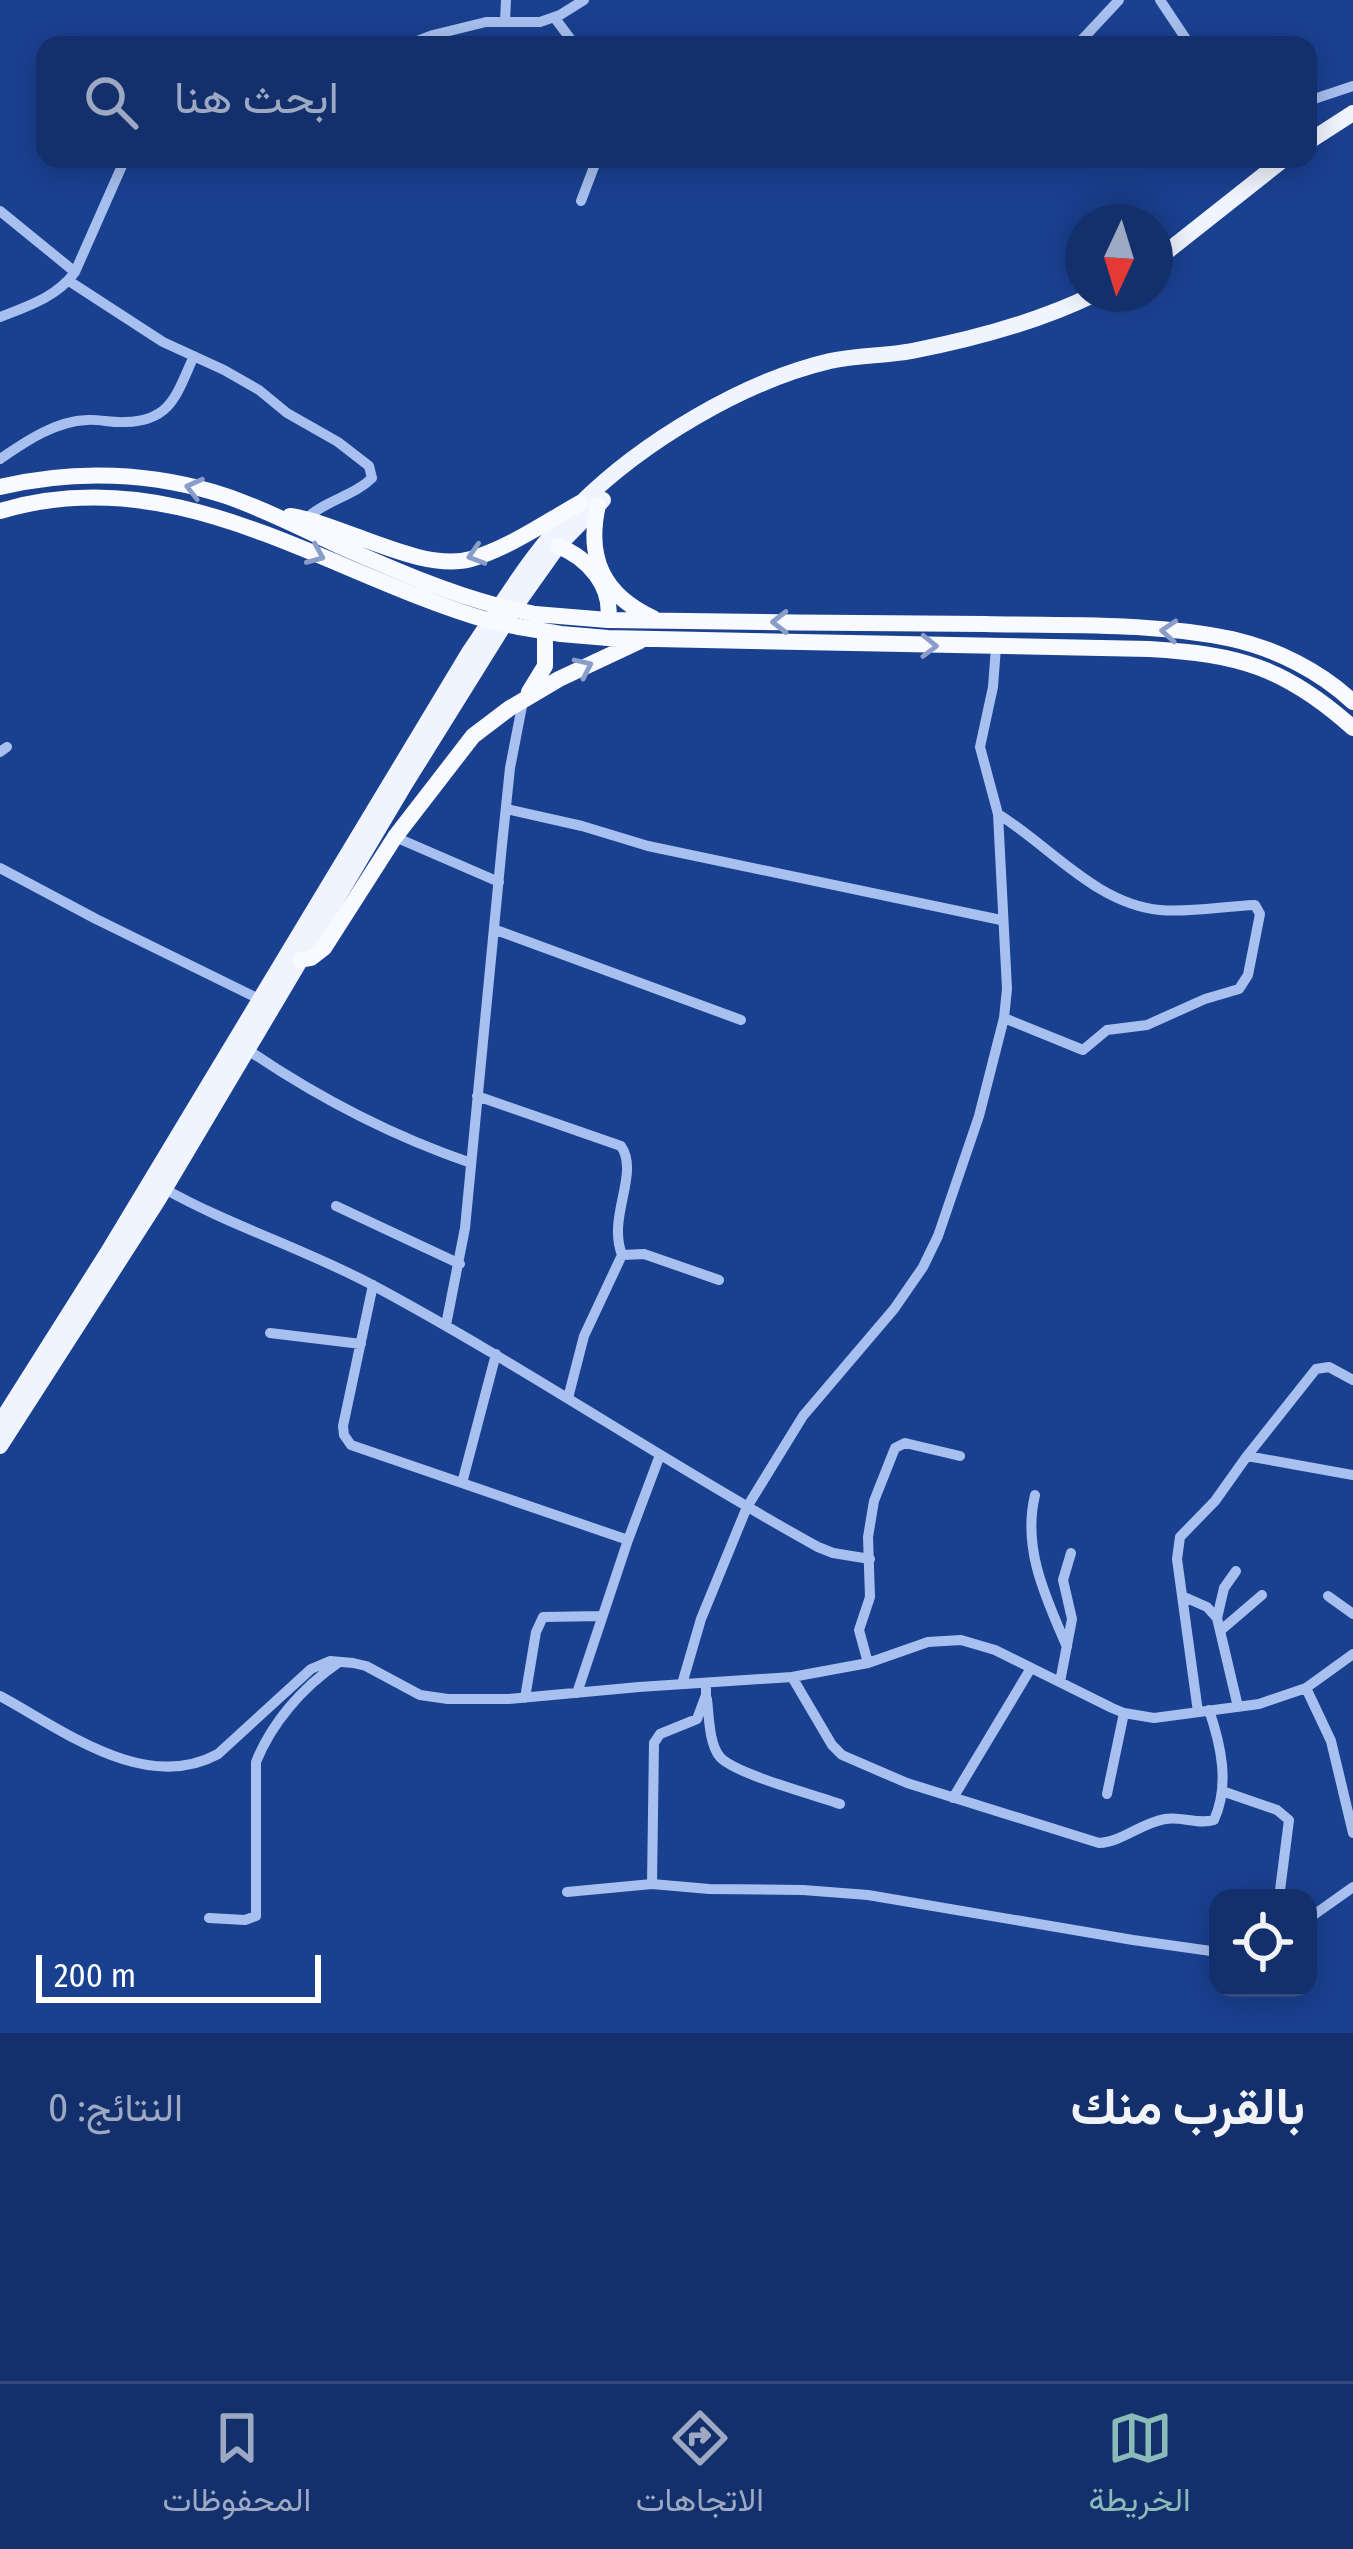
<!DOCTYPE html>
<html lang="ar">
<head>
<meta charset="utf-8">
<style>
  body { margin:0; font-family:"Fira Sans Condensed",Vazirmatn,sans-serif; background:#213c74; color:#f1f3f6; direction:rtl }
  .controls { position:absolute; right:36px; bottom:36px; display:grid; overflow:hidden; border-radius:24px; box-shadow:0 6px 30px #0003 }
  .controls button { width:108px; height:108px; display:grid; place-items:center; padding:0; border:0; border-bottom:3px solid #334b7f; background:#14306c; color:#f1f3f6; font:60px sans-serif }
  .compass { position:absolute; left:1065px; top:204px; width:108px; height:108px; border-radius:50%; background:#14306c; box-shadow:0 6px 30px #0003; rotate:184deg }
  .scale { position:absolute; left:36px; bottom:30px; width:285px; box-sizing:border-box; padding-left:12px; border:6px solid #fff; border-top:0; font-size:33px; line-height:42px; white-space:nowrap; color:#fff; -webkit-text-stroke:9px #1a4090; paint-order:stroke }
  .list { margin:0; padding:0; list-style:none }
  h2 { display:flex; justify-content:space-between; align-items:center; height:156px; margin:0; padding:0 48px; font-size:51px }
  h2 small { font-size:39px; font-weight:400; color:#9da9c2 }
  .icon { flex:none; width:66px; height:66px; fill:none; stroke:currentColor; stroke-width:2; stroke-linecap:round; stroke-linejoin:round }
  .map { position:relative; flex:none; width:1353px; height:2033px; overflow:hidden; direction:ltr }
  .search { position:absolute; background:#14306c; box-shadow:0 6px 30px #0003; left:36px; right:36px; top:36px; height:132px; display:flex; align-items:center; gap:30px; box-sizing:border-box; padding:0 42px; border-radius:24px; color:#9da9c2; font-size:45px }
  .sheet { height:348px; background:#14306c }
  nav { display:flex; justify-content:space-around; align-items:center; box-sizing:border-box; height:168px; border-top:3px solid #334b7f; background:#14306c; font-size:33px; color:#9da9c2 }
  nav a { display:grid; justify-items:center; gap:6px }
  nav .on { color:#8bbbb9 }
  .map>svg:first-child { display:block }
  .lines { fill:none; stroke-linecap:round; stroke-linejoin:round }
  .minor { stroke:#a8c0ef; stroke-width:10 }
  .primary { stroke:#f0f4ff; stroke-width:16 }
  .trunk { stroke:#f8faff; stroke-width:16 }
  .trunk-bridge { stroke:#f8faff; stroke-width:16 }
  .oneway { stroke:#899dc8 }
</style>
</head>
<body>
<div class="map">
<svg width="1353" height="2033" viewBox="0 0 1353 2033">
  <rect width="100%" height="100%" fill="#1a4090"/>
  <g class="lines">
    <path class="minor" d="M 1160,0 L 1190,45
      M 554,17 L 575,45
      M 505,21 L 506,0
      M 407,45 L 433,35 L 486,22 L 540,22 L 560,15 L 584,0
      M 1077,45 L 1119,0
      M 1308,101 L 1353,86
      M 581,201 L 597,159
      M 0,211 L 75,272
      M 69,281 L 163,342 L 224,370 L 259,390 L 287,413 L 338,442 L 369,466 L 372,478 C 354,496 326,500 307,518
      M 0,317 C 28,306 57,297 75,272 L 125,159
      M 0,459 C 25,442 55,421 87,420 C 99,419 112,423 125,422 C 172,421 177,393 194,356
      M 0,752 L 7,747
      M 506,809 L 582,826 L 648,846 L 1001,920
      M 998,814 C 1050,846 1096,904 1160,910 C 1190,913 1224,906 1255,905 L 1260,914 L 1248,975 L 1239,989 L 1205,999 L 1147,1025 L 1107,1030 L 1083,1050 L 1004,1018
      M 395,837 L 499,882
      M 0,868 L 96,919 L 259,999
      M 496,930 L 741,1020
      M 248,1050 C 317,1097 392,1136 471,1163
      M 477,1096 L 621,1146 C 640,1174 607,1216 622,1255
      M 163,1188 C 232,1227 309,1250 378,1288 C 528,1369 669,1465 818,1547 L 833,1553 L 870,1559
      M 336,1206 L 460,1264
      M 373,1285 L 343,1426 L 344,1435 L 351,1445 L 628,1540
      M 446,1325 L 465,1228 L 502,845 L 510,768 L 523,701
      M 270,1333 L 361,1344
      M 568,1398 L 584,1336 L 622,1255 L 644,1254 L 719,1280
      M 1247,1456 L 1353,1475
      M 462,1483 L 496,1354
      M 1035,1495 C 1022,1549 1046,1598 1067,1647
      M 1182,1596 L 1207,1607 L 1217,1618 L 1238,1707
      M 1328,1596 L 1353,1614
      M 1217,1618 L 1224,1588 L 1236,1571
      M 1220,1631 L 1262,1595
      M 868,1663 L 859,1630 L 870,1597 L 868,1537 L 874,1501 L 895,1448 L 905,1443 L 960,1456
      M 792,1677 L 832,1745 L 842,1755 L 907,1783 L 1099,1843 C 1122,1842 1141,1823 1165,1819 C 1182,1816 1198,1825 1214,1820 C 1230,1785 1221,1745 1209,1710
      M 1060,1682 L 1072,1619 L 1063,1580 L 1071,1553
      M 682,1684 L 701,1619 L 747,1507 L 803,1416 L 894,1309 L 923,1267 L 938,1236 L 979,1116 L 1004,1018 L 1007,989 L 998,814 L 980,747 L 993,687 L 996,647
      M 1306,1688 L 1331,1741 L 1353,1833
      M 577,1693 L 628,1540 L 660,1455
      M 0,1696 C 63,1730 145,1794 218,1754 L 311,1669 L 330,1661 L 353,1663 L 366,1666 L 420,1695 L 448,1699 L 509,1699 L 639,1687 L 792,1677 L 868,1663 L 928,1642 L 961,1640 L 995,1650 L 1112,1708 L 1124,1713 L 1154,1718 L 1259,1704 L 1306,1688 L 1353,1654
      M 525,1698 L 536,1632 L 543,1617 L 602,1616
      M 707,1699 C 709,1716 709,1744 720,1757 C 735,1774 815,1795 840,1804
      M 1198,1712 L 1177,1559 L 1180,1537 L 1215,1501 L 1247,1456 L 1316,1369 L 1329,1367 L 1353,1380
      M 1222,1791 L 1277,1810 L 1289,1820 L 1279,1898
      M 1107,1794 L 1124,1713
      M 953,1798 L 1031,1668
      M 652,1884 L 654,1743 L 660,1734 L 697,1719 L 706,1695 L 706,1684
      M 567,1892 L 652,1884 L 709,1889 L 803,1890 L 868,1895 L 1133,1940 L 1218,1952
      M 209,1918 L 245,1920 L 256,1916 L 256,1762 C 272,1722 303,1687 338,1663
      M 1308,1919 L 1353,1887"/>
    <path class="primary" d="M 1308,142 L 1353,113
      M 1155,261 L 1284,159
      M 0,1423 L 108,1252 L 470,651 C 504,601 535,548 579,505 C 642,442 744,381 830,361 C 857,355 885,356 912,351 C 974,339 1038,322 1095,294
      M 0,1446 L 158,1200 L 405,784 L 519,601 L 558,546 L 603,500"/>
    <path class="trunk" d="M 0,487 C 75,469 153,472 226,496 C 267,510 305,530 344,548 C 395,570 445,592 498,606
      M 598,505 C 586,558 603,595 653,618
      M 0,511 C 179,458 326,574 490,621
      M 290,516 C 344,524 420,573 471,559 C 509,548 546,522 580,503
      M 558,546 C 588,558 613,586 608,620
      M 535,614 L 608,620 C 734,622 859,623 985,624 C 1066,626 1152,622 1232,639 C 1276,649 1320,671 1353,702
      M 519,627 L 561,634 L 608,638 L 1149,649 C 1238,654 1285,667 1353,728
      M 529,692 L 545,666 L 545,632
      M 300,960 L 311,958 L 324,948 L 395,837 L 473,736 L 510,708 L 559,679 L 640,641"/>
    <path class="trunk-bridge" d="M 498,606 L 535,614
      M 490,621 L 519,627"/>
  </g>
  <defs><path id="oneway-chevron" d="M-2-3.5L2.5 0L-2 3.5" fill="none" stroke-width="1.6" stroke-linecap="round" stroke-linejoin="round" transform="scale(3)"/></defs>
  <g class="oneway">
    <use href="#oneway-chevron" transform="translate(194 488) rotate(-166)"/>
    <use href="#oneway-chevron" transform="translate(316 555) rotate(23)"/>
    <use href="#oneway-chevron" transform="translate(476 555) rotate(163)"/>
    <use href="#oneway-chevron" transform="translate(780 622) rotate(-180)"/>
    <use href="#oneway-chevron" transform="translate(1169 631) rotate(-176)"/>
    <use href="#oneway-chevron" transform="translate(929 646) rotate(1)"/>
    <use href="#oneway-chevron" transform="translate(584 667) rotate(-25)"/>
  </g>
</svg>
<div class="controls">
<button><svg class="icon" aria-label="locate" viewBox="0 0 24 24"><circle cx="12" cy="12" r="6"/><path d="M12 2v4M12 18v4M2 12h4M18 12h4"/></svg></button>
</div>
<svg class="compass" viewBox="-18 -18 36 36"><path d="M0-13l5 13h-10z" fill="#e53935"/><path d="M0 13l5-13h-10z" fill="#9da9c2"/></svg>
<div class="scale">200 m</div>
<div class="search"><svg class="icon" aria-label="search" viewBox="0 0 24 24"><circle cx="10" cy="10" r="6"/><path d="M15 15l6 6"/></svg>ابحث هنا</div>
</div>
<section class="sheet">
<h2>بالقرب منك<small>النتائج: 0</small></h2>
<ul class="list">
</ul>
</section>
<nav>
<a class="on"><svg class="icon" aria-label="map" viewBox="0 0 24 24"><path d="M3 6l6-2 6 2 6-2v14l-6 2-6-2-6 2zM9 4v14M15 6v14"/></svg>الخريطة</a>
<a><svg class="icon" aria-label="directions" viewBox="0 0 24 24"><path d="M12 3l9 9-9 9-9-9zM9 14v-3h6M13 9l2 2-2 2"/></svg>الاتجاهات</a>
<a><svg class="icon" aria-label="saved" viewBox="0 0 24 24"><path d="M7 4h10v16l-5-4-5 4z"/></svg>المحفوظات</a>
</nav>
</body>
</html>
